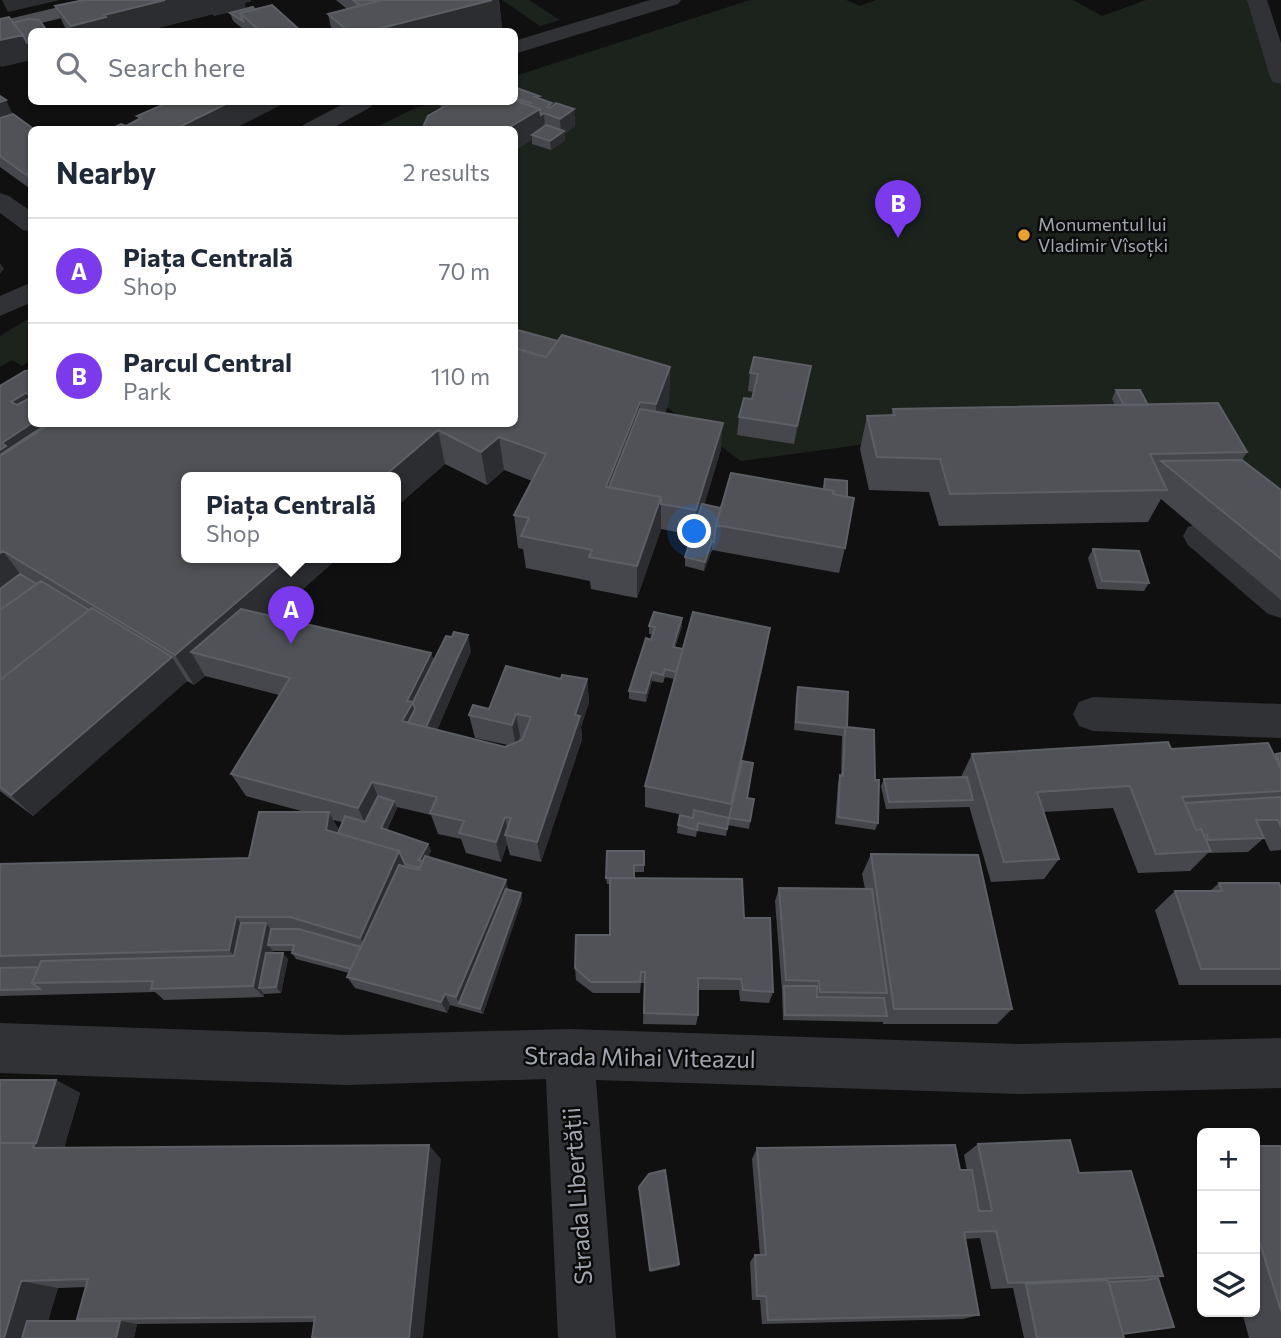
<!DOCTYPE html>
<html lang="en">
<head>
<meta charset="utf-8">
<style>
  body { margin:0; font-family:Commissioner,sans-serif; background:#f6f6f7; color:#1f2937 }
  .controls { position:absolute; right:21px; bottom:21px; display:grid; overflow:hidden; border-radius:10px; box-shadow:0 2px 5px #0004 }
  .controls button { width:63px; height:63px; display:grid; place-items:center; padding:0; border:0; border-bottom:2px solid #e0e1e3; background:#fff; color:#1f2937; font:35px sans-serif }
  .you { position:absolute; left:695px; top:532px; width:24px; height:24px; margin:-18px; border:5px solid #fff; border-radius:50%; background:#1a73e8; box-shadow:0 0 0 10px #1a73e833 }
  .badge { display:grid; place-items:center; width:46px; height:46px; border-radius:50%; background:#7c3aed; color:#fff; font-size:23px; font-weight:700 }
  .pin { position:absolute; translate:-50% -58px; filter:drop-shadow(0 2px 4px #0008) }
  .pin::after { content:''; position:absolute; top:37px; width:24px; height:21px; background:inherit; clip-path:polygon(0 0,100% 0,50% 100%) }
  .popup { position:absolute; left:181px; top:472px; width:220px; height:91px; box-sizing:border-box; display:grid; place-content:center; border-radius:10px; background:#fff; filter:drop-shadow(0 2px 5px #0005); font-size:23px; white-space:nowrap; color:#747a83 }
  .popup b { font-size:26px; color:#1f2937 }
  .popup::after { content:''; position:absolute; left:50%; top:100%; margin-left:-14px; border:14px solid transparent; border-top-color:#fff }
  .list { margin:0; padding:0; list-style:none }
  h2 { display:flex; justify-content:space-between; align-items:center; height:91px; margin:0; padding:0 28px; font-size:30px }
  h2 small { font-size:23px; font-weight:400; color:#747a83 }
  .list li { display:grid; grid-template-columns:46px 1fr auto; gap:21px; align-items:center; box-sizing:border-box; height:105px; padding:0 28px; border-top:2px solid #e0e1e3 }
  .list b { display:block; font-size:26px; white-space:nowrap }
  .list p { margin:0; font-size:23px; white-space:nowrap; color:#747a83 }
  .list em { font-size:23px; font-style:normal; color:#747a83 }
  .icon { flex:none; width:38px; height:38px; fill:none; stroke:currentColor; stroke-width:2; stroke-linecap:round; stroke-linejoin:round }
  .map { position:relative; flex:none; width:1281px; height:1338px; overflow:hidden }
  .search { position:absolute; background:#fff; box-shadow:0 2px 5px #0004; left:28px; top:28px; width:490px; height:77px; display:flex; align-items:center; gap:18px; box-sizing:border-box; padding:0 24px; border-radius:10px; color:#747a83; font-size:26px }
  .panel { position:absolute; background:#fff; box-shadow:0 2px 5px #0004; left:28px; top:126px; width:490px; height:301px; border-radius:10px }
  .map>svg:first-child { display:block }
  .green { fill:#1c231d }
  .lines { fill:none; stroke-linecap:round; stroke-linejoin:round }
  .minor { fill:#313236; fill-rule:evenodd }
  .major { fill:#4d4f54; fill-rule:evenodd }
  .wall { fill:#46474c; fill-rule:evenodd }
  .shaded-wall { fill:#2c2d30 }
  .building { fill:#505257; stroke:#5c5f65; stroke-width:2 }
  .poi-dot { fill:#e8a230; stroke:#0b0b0c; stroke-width:2.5 }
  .labels { text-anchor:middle; stroke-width:5; stroke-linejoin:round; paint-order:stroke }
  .far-poi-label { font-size:18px; fill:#a1a7b1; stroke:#0b0b0c; text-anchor:start }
  .near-street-label { font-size:24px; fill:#a1a7b1; stroke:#0b0b0c }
</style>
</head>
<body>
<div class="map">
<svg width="1281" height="1338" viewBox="0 0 1281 1338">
  <rect width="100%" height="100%" fill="#101011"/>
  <path class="green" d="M 502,0 L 529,0 L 560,20 L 540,26 Z
    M 750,0 L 846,0 L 860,6 L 876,0 L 1073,0 L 1102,16 L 1146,0 L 1253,0 L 1281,61 L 1281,506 L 866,444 L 741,461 L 622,375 L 515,346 L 514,130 L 371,130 L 413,109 L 436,102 L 514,102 L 515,76 Z
    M 31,317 L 31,360 L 22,366 L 12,360 L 0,367 L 0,336 Z"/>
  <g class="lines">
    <path class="minor" d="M 650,0 L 681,0 L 678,4 L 514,54 L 514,41 Z
      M 1247,0 L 1267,0 L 1281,43 L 1281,84 L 1273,82 L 1270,77 Z
      M 347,102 L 374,102 L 371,107 L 329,130 L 300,130 L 303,125 Z
      M 0,193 L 9,196 L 32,212 L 32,232 L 23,230 L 0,213 Z
      M 32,282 L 32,302 L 0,316 L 0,296 Z
      M 1200,523 L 1212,527 L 1281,583 L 1281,618 L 1268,614 L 1188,545 L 1183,536 L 1188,527 Z
      M 1093,697 L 1281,704 L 1281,738 L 1093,731 L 1079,726 L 1073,714 L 1079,702 Z
      M 0,1023 L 346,1035 L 569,1029 L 1021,1044 L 1281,1038 L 1281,1088 L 1021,1094 L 596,1080 L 616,1338 L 558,1338 L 546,1079 L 346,1085 L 0,1073 Z"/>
    <path class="major" d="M 88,0 L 123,0 L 120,4 L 0,33 L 0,21 Z"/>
  </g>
  <path class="wall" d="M 84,0 L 251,0 L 251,1 L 245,3 L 214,16 L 213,14 L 142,32 L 67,32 L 55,6 Z
    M 336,0 L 499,0 L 502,29 L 491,32 L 332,32 L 328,14 L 347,9 Z
    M 255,10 L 302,32 L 247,32 L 233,21 L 230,13 Z
    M 514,87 L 552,106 L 574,109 L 575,126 L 564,134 L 565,140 L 551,150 L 532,144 L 532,140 L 441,109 L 440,103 L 514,102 Z
    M 0,96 L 13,114 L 32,130 L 32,190 L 0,167 Z
    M 558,340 L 670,367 L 669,401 L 665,413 L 721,449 L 704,505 L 721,508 L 823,489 L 825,479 L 845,548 L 839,573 L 712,550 L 704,571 L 685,566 L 685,557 L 692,535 L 661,529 L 637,598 L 591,589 L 590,581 L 526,568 L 523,549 L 518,548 L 514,515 L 532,481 L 504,470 L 487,485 L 445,464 L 396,507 L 396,478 L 186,558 L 338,558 L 272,616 L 431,653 L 434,661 L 471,651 L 437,730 L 505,747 L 508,745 L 475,738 L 469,715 L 489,709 L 561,679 L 587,679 L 589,702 L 581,727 L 582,739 L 541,862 L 510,855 L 507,844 L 501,862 L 466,853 L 461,839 L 438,834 L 431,815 L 397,807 L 397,808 L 387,830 L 428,844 L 431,851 L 428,857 L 506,880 L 508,890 L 521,893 L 522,900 L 483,1014 L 450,1005 L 447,1013 L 355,988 L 347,977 L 349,973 L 296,959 L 292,953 L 292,951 L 273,951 L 272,953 L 288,959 L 281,993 L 264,994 L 264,997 L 164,1000 L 155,992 L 0,996 L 0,864 L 249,858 L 305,812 L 246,796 L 231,774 L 279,695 L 205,676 L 194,685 L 187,681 L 33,816 L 0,791 L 0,386 L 32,370 L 32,424 ZM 333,820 L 342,822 L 339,830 Z
    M 750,373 L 808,384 L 794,444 L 737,435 L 739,417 L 752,399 L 754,392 L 748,391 Z
    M 1116,390 L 1148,405 L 1247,452 L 1242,460 L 1281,490 L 1281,600 L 1161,499 L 1148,522 L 939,526 L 929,492 L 869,490 L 860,449 L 867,416 L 891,415 L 893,409 L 1115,405 L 1112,399 Z
    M 1093,549 L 1149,583 L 1144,591 L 1097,589 L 1088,558 Z
    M 649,626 L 682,626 L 675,648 L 683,649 L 770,628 L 766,652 L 742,761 L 747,798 L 754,799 L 749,829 L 728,825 L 726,836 L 697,831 L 696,837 L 677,833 L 678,825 L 693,817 L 645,807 L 645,786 L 674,679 L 665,677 L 663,683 L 652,681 L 646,702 L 629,699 L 629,691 L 653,635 L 649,634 Z
    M 798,687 L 847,727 L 875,780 L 878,823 L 875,830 L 835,824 L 838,783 L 840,775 L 841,775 L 842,736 L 794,730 L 796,695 Z
    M 1171,749 L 1274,755 L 1276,754 L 1281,753 L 1281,850 L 1270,851 L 1262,834 L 1264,838 L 1248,852 L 1208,853 L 1190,871 L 1138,873 L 1113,808 L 1043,812 L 1059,859 L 1044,879 L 991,882 L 969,806 L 969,807 L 886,809 L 881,786 L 884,779 L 961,777 L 972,754 Z
    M 644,851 L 644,872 L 634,872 L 634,879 L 744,918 L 773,992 L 769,1003 L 740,1001 L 739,990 L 698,990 L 698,1015 L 696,1025 L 643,1024 L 644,983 L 641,983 L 640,993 L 593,993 L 576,980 L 575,968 L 610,935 L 610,884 L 607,884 L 606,878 Z
    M 871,854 L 1012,1009 L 997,1024 L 883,1024 L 883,1022 L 783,1020 L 782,991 L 775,901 L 779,888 L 865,889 L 862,874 Z
    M 1219,883 L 1281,888 L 1281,985 L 1179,985 L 1155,910 L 1175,891 L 1210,891 Z
    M 56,1080 L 80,1093 L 64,1148 L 441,1159 L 314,1322 L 135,1324 L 137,1324 L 134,1338 L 0,1338 ZM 86,1287 L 77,1319 L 93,1321 L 48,1321 L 58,1288 Z
    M 978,1144 L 1079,1173 L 1163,1276 L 1158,1278 L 1123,1334 L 1124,1338 L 1024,1338 L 1013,1288 L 991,1289 L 980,1238 L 965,1239 L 979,1315 L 963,1319 L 762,1324 L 760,1300 L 752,1300 L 750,1262 L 755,1255 L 760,1255 L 752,1159 L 757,1148 L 967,1170 L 964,1155 Z
    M 1255,1146 L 1281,1146 L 1281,1338 L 1249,1338 L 1242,1312 L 1255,1312 Z
    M 1202,1158 L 1202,1176 L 1198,1160 Z
    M 639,1190 L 679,1264 L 679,1266 L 650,1272 Z"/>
  <path class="shaded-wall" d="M 2,0 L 60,0 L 8,12 Z
    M 165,0 L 209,0 L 213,14 L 142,32 L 73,32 L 71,26 L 104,15 Z
    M 209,0 L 251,0 L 251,1 L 245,3 L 246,9 L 214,16 Z
    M 492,0 L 499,0 L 502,29 L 491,32 L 366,32 Z
    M 23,35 L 32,55 L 32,60 L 1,67 L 0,65 L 0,40 Z
    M 32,41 L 32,54 L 27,43 Z
    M 539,96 L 541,115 L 544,113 L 545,130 L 532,135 L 532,140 L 514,151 L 514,130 L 505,130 L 535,97 Z
    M 6,100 L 14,117 L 0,122 L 0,102 Z
    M 230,102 L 287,102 L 232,130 L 173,130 Z
    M 574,109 L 575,126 L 564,134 L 565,140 L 551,150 L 550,141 L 561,133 L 560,119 Z
    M 0,263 L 4,269 L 0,274 Z
    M 811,366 L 808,384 L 794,444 L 797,426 Z
    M 670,367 L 669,401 L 656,438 L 656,404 Z
    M 26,393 L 32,402 L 32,414 L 11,402 Z
    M 640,402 L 640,435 L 617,496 L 606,487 Z
    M 32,423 L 119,424 L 0,505 L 0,450 L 2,443 Z
    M 723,423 L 721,449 L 695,536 L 696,510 Z
    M 438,430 L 445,464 L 396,507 L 396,478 L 382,478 Z
    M 499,437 L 504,470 L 487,485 L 481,452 Z
    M 661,497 L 661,530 L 637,598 L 637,566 Z
    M 712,541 L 712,550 L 704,571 L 705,562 Z
    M 3,551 L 27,583 L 0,603 L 0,553 Z
    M 288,558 L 338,558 L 222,660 L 191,652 L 205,676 L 194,685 L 175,655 Z
    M 682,618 L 682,626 L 672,655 L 673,647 Z
    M 770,628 L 766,652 L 729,818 L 731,804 Z
    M 468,635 L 471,651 L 429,748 L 424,733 Z
    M 431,653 L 438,677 L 410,744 L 402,721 L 407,701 Z
    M 172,657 L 187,681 L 33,816 L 11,795 Z
    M 652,672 L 652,681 L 646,702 L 646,693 Z
    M 587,679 L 589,702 L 581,727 L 582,739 L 541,862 L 537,842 L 575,715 Z
    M 516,714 L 520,737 L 516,747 L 512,725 Z
    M 372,782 L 381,804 L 368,829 L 358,808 Z
    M 394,801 L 397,808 L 384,835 L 381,828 Z
    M 329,812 L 340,833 L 338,844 L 326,830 Z
    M 505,817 L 509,836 L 505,835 L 507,844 L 501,862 L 496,842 Z
    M 428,844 L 431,851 L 422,867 L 419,860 Z
    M 399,851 L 408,871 L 371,955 L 360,938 Z
    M 506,880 L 509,893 L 459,1003 L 456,997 Z
    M 521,893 L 522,900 L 483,1014 L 480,1009 Z
    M 236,917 L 251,936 L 245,967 L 229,950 Z
    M 266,923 L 276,936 L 268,945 L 273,951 L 265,988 L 259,988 L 264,994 L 264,997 L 253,986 Z
    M 283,953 L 288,959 L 281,993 L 276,987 Z
    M 445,994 L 450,1005 L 447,1013 L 441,1002 Z
    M 56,1080 L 80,1093 L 62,1154 L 33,1148 Z
    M 429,1145 L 441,1159 L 423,1338 L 409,1338 Z
    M 21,1281 L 58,1288 L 43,1338 L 4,1338 Z
    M 120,1321 L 137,1324 L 134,1338 L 116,1338 Z"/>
  <path class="building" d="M 84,0 L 165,0 L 104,15 L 106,17 L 71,26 L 55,6 Z
    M 353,0 L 381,0 L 360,6 Z
    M 382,0 L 492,0 L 366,32 L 349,32 L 328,14 Z
    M 272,5 L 302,32 L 261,32 L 240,13 Z
    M 253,7 L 255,10 L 240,13 L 243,21 L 230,13 Z
    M 9,17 L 23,35 L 0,40 L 0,19 Z
    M 28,19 L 39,20 L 48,32 L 32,32 L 32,41 L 27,43 L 23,35 L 13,23 Z
    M 514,87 L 539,96 L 535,97 L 552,103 L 547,107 L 550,108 L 556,103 L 574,109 L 560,119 L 544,113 L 541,115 L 540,109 L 528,105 L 531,103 L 514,98 Z
    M 0,96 L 6,100 L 0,102 Z
    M 514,100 L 540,109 L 505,130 L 424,130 L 423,127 L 428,116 L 447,105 L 440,103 L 441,102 L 514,102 Z
    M 169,102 L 230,102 L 173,130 L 109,130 L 121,124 L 126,126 L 141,118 L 137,116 Z
    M 13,114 L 35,130 L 32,130 L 32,170 L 27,173 L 29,177 L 0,156 L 0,118 Z
    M 546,125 L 564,131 L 550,141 L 532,135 Z
    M 514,329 L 558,341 L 546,357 L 514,348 Z
    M 562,335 L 670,367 L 656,404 L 640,402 L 606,487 L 661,497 L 637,566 L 589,557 L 592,550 L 521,536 L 529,518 L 514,515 L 546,454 L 499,437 L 481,452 L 438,430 L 382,478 L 186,478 L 186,558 L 288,558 L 175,655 L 3,551 L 0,553 L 0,456 L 50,424 L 514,424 L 514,348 L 546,357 Z
    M 754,357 L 811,366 L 797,426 L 739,417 L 744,398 L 752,399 L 758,374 L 750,373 Z
    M 32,370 L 32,396 L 26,393 L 11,402 L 17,405 L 32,397 L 32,423 L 2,443 L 6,446 L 0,450 L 0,386 L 25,371 Z
    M 1116,390 L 1140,390 L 1148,405 L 1124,405 Z
    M 1218,403 L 1247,452 L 1150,454 L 1167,490 L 950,494 L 940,459 L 877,457 L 867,416 L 895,415 L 893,409 Z
    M 640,409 L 723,423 L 696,510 L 661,504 L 661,497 L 609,487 Z
    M 47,424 L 50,424 L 0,456 L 0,455 Z
    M 1242,460 L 1281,490 L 1281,559 L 1161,461 Z
    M 731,473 L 834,491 L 833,494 L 854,498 L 845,548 L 716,525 Z
    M 825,479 L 847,481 L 847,497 L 833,494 L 834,491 L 824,489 Z
    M 702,504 L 721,508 L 716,525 L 714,542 L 712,541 L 705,562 L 685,557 Z
    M 1093,549 L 1139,551 L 1149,583 L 1102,581 Z
    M 20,574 L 37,584 L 0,610 L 0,589 Z
    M 41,581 L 89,610 L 0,680 L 0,610 Z
    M 92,608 L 172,657 L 11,795 L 0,787 L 0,680 Z
    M 241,609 L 431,653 L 407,701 L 413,702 L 402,721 L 505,747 L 522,740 L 531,717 L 516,714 L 512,725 L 469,715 L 473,705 L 489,709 L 506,666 L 561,679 L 562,675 L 587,679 L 575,715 L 580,716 L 537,842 L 505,835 L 511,818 L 505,817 L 496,842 L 459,833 L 464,821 L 430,813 L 437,797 L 372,782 L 358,808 L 231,774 L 290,678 L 191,652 Z
    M 654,612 L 682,618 L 673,647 L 683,649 L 676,672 L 665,669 L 663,675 L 652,672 L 646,693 L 629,691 L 646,638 L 651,640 L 655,627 L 649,626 Z
    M 693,612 L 770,628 L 731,804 L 645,786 Z
    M 454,632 L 468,635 L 426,727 L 408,723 L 415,709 L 413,702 L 446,636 L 452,637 Z
    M 798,687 L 848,692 L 847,727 L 874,730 L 875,780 L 879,780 L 878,823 L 838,817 L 840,775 L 843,776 L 845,728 L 796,722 Z
    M 1168,742 L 1171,749 L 1268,743 L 1281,769 L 1281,791 L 1182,797 L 1196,830 L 1201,829 L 1211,851 L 1156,854 L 1130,786 L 1037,792 L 1059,859 L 1004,862 L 972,754 Z
    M 1281,753 L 1281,766 L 1276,754 Z
    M 742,761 L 753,763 L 747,798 L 754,799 L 750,821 L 729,818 Z
    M 967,777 L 973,800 L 889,802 L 884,779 Z
    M 378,796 L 394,801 L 381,828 L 428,844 L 419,860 L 423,861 L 420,868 L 405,864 L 399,851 L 338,833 L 345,816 L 365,822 Z
    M 1281,797 L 1281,827 L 1278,820 L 1256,820 L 1264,838 L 1208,840 L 1207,835 L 1204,835 L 1201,829 L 1196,830 L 1185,803 Z
    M 694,810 L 729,818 L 727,829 L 698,823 L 697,830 L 678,825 L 680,815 L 693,818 Z
    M 259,812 L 329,812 L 326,830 L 399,851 L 360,938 L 290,917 L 236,917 L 229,950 L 0,956 L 0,864 L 249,858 Z
    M 607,851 L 644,851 L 644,865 L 634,865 L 634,878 L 606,878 Z
    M 871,854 L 978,855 L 1012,1009 L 894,1009 Z
    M 425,856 L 506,880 L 456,997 L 445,994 L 441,1002 L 347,977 L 399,865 L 419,870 Z
    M 610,878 L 742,879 L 744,918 L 770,918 L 773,992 L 743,990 L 741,979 L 698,978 L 698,1015 L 644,1013 L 645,972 L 641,972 L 640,982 L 591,982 L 575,968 L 576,935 L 610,935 Z
    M 1219,883 L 1279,883 L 1281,888 L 1281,969 L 1201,969 L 1175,891 L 1222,891 Z
    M 779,888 L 872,889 L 887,993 L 820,992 L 819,981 L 786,980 Z
    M 506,889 L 521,893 L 480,1009 L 459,1003 Z
    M 241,923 L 266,923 L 253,986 L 151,989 L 153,981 L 32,983 L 41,961 L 234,956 Z
    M 271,929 L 299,929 L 361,947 L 351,969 L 292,953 L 294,945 L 268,945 Z
    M 266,953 L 283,953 L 276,987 L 259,988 Z
    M 38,967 L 32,983 L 40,989 L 0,990 L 0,968 Z
    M 784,986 L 817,986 L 817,997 L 884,998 L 887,1016 L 785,1015 Z
    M 0,1080 L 56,1080 L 36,1143 L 0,1143 Z
    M 1070,1140 L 1079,1173 L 1131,1171 L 1163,1276 L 1008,1283 L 996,1231 L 964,1232 L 979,1315 L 768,1320 L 766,1296 L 757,1296 L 755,1255 L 766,1255 L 757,1148 L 955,1145 L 960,1170 L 972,1170 L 979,1211 L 992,1211 L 978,1144 Z
    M 0,1143 L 35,1143 L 33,1148 L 429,1145 L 409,1338 L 312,1338 L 315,1317 L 77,1319 L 88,1279 L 21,1281 L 4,1338 L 0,1338 Z
    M 1255,1146 L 1281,1146 L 1281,1311 L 1255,1227 Z
    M 665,1170 L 679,1264 L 650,1270 L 639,1187 L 649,1174 Z
    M 1158,1278 L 1174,1327 L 1123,1334 L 1109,1282 L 1147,1280 Z
    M 1108,1280 L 1124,1338 L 1037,1338 L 1026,1284 Z
    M 27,1321 L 120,1321 L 116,1338 L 22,1338 Z"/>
  <circle class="poi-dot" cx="1024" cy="235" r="7"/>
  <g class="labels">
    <g class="far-poi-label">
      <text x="1038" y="231">Monumentul lui<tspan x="1038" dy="21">Vladimir Vîsoțki</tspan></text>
    </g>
    <g class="near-street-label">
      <text transform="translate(640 1058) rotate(1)" y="8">Strada Mihai Viteazul</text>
      <text transform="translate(578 1196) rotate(-94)" y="8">Strada Libertății</text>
    </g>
  </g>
</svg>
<div class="controls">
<button>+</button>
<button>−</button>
<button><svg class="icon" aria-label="layers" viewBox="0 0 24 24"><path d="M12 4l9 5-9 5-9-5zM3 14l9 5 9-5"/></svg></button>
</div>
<div class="you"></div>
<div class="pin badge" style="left:291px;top:644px">A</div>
<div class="popup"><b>Piața Centrală</b>Shop</div>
<div class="pin badge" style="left:898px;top:238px">B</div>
<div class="search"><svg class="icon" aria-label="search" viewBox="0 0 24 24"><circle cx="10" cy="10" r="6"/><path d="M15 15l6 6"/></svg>Search here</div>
<section class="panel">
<h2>Nearby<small>2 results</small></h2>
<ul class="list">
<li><span class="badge">A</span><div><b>Piața Centrală</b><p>Shop</p></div><em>70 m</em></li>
<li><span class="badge">B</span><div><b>Parcul Central</b><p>Park</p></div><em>110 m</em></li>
</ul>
</section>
</div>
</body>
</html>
